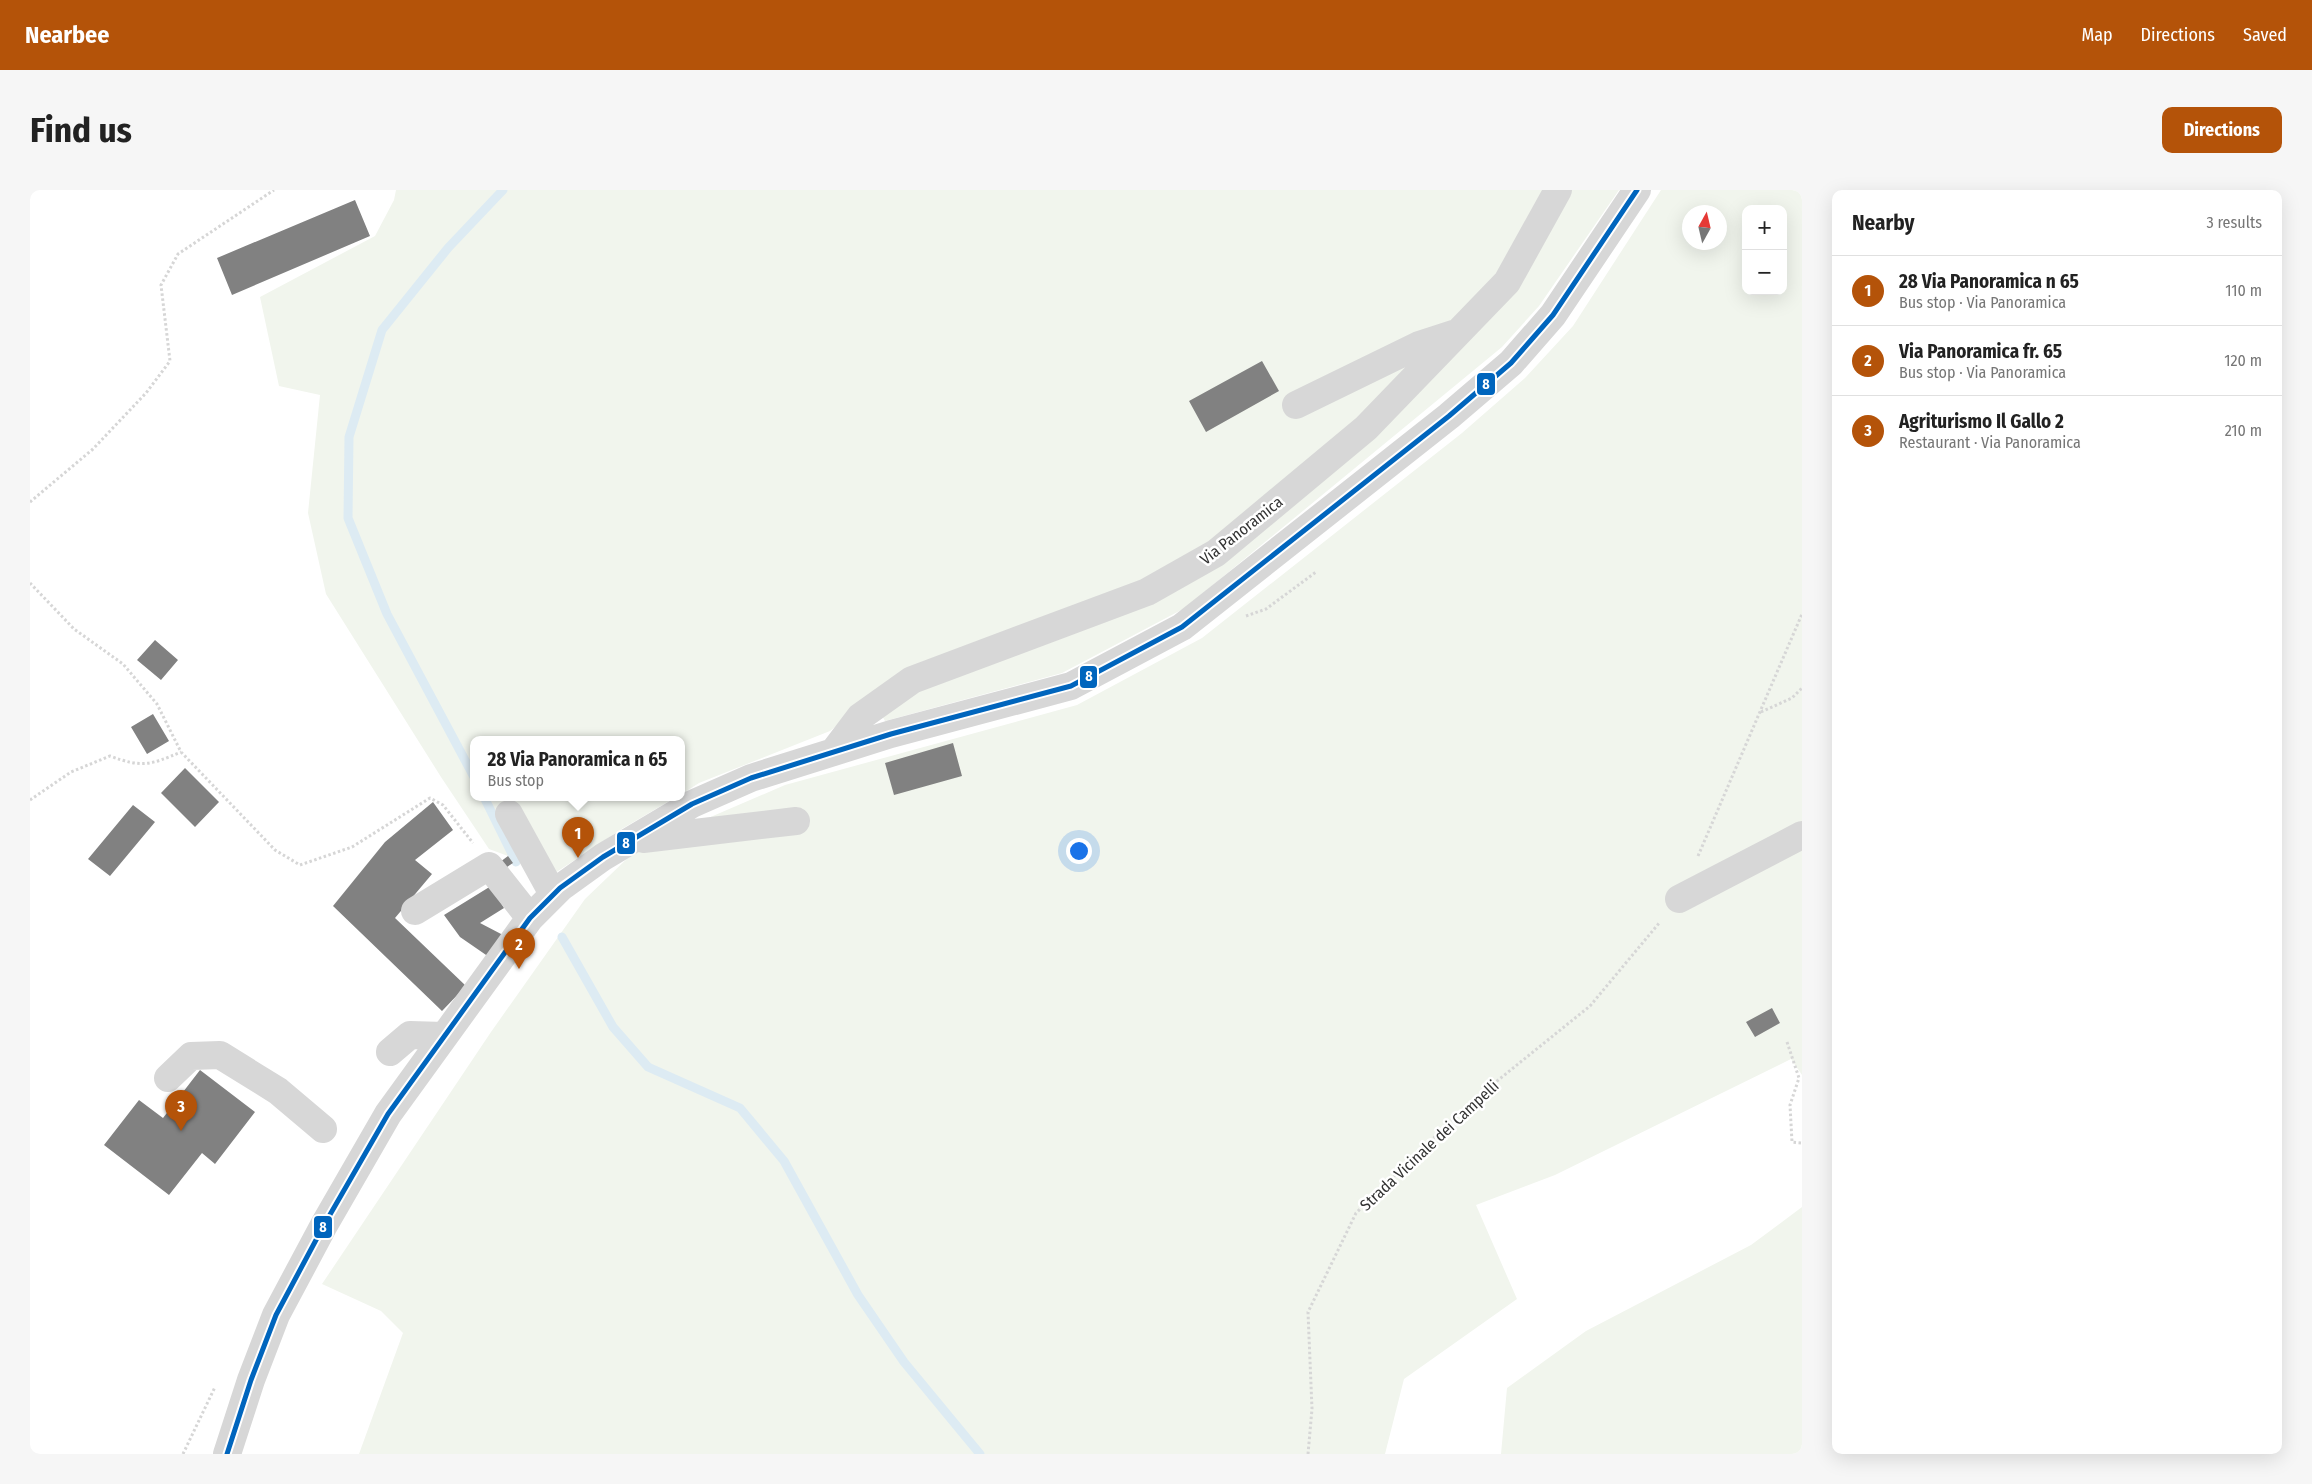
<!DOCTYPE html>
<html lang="en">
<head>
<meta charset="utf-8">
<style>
  body { margin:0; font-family:"Fira Sans Condensed",sans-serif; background:#f6f6f6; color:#222 }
  .controls { position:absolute; right:15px; top:15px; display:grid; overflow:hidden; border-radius:10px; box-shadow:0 5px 20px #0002 }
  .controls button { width:45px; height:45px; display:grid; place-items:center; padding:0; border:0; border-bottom:1px solid #e0e0e0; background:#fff; color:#222; font:25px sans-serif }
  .compass { position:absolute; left:1652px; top:15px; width:45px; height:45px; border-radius:50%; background:#fff; box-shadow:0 5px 20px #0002; rotate:8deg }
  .you { position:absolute; left:1048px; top:660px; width:18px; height:18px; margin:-12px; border:4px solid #fff; border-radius:50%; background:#1a73e8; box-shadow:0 0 0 8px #1a73e833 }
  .badge { display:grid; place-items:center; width:32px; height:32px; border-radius:50%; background:#b45309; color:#fff; font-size:16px; font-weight:700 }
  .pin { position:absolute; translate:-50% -41px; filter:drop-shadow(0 1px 2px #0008) }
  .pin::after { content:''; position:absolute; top:26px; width:18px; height:15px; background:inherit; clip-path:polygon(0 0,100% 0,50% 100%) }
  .popup { position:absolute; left:440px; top:546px; width:215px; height:65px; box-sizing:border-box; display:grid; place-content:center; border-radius:10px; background:#fff; filter:drop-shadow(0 1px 4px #0005); font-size:16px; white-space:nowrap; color:#767676 }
  .popup b { font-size:19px; color:#222 }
  .popup::after { content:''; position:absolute; left:50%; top:100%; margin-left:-10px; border:10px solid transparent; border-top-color:#fff }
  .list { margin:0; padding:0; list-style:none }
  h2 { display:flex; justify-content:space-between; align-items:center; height:65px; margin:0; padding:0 20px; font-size:21px }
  h2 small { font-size:16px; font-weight:400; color:#767676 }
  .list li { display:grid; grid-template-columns:32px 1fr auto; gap:15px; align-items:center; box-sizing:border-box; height:70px; padding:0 20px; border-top:1px solid #e0e0e0 }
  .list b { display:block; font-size:19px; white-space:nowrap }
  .list p { margin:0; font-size:16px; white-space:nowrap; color:#767676 }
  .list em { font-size:16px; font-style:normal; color:#767676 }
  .map { position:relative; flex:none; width:1772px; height:1264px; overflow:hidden; border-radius:10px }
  header { display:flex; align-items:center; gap:30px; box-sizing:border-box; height:70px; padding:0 25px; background:#b45309; color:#fff }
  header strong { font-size:24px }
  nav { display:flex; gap:28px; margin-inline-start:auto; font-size:18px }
  .intro { display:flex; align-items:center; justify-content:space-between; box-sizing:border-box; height:120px; padding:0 30px }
  h1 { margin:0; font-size:35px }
  .button { padding:12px 22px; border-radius:10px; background:#b45309; color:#fff; font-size:18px; font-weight:700 }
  main { display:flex; gap:30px; padding:0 30px }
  aside { flex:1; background:#fff; border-radius:10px; box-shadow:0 5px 20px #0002 }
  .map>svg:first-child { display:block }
  .green { fill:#f1f5ed; fill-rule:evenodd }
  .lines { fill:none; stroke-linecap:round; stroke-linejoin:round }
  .stream { stroke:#ddebf3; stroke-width:9 }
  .building { fill:#818181 }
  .path { stroke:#d6d6d6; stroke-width:3; stroke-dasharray:2.5 2.5; stroke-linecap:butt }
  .minor { stroke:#d7d7d7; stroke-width:28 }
  .bus-1-casing { stroke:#fff; stroke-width:9 }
  .bus-1 { stroke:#0065bd; stroke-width:5 }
  .labels { text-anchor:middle; stroke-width:5; stroke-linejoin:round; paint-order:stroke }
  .street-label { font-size:16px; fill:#333; stroke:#fff }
  .line-badge { stroke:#fff; stroke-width:2 }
  .badge-label { font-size:14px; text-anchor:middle; font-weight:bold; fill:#fff }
</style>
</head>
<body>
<header>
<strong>Nearbee</strong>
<nav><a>Map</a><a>Directions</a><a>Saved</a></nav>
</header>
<div class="intro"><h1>Find us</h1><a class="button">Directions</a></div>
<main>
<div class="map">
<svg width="1772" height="1264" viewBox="0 0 1772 1264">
  <rect width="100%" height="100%" fill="#fff"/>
  <path class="green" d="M 366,0 L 1589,0 L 1509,116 L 1472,157 L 1155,418 L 1032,483 L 855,531 L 842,508 L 800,541 L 669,593 L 652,604 L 652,549 L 444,549 L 444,607 L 646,607 L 590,640 L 522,685 L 501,680 L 481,667 L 459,659 L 411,587 L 296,404 L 278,323 L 290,205 L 249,196 L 230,107 L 345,46 L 364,10 Z
    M 1631,0 L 1772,0 L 1772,885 L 1761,869 L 1525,985 L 1446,1015 L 1487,1109 L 1374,1189 L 1355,1264 L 329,1264 L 373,1143 L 351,1121 L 292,1094 L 461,842 L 555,709 L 603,663 L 673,650 L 669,632 L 755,595 L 1047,515 L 1172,448 L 1432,243 L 1495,188 L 1543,136 ZM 1716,19 L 1753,19 L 1753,101 L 1716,101 ZM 1660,22 L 1690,22 L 1690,52 L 1660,52 Z
    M 1772,1017 L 1772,1264 L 1471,1264 L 1477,1198 L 1556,1141 L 1721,1055 Z"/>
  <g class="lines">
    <path class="stream" d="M 444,587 L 357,424 L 318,328 L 319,247 L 352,140 L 418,58 L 473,0
      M 454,607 L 486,672
      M 532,747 L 583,837 L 618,877 L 710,918 L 754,971 L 828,1105 L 874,1172 L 950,1264"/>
  </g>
  <path class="building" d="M 325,10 L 340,46 L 202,105 L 187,68 Z
    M 1232,171 L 1249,201 L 1176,242 L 1159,211 Z
    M 125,450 L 148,470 L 131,490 L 107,470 Z
    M 123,524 L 139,551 L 117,564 L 101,537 Z
    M 923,553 L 932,586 L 864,605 L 855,573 Z
    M 155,578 L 189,612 L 165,637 L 131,603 Z
    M 403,612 L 423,640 L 385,670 L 402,684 L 365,728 L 436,796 L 412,821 L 303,716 L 355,652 Z
    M 103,615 L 125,632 L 80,686 L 58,669 Z
    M 478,666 L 483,673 L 474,679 L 470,672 Z
    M 461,696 L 474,718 L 450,733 L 473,745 L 459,767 L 430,747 L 414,725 Z
    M 1742,818 L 1750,833 L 1725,847 L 1716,832 Z
    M 170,880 L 225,922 L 185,974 L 172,963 L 139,1005 L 74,955 L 109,910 L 133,928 Z"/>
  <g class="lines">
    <path class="path" d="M 0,312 L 63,259 L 116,203 L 140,171 L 131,95 L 148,64 L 244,0
      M 0,393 L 44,439 L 93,474 L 127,514 L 151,562 L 245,660 L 270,675 L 322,657 L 400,608 L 413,615 L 443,653
      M 1216,426 L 1236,419 L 1286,382
      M 1731,522 L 1762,508 L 1772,498
      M 0,610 L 41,582 L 80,566 C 112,578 120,575 151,562
      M 1668,666 L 1772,424
      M 1757,852 L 1769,888 L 1760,915 L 1762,952 L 1772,953
      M 153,1264 L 185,1197
      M 1278,1264 L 1282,1219 L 1278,1122 L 1326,1023 L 1441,912 L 1560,816 L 1630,732"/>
    <path class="minor" d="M 1266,215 L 1389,155 L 1426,143
      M 805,560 L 830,527 L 882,490 L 1117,402 L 1186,363 L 1336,238 L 1477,92 L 1528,0
      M 479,624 L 523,704
      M 613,649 L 766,631
      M 1649,709 L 1772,645
      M 385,721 L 459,676 L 500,728
      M 360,862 L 380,845 L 414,846
      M 138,888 L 161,866 L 190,865 L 248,901 L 293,939
      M 197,1264 L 221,1190 L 246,1125 L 294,1035 L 358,924 L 500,728 L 530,698 L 573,667 L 662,614 L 721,588 L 861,544 L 1041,496 L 1152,437 L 1419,226 L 1481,173 L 1523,125 L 1607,0"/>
    <g class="bus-1-casing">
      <path id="bus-1" d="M 197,1264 L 221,1190 L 246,1125 L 294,1035 L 358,924 L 500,728 L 530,698 L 573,667 L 662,614 L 721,588 L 861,544 L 1041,496 L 1152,437 L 1419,226 L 1481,173 L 1523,125 L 1607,0"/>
    </g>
    <use href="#bus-1" class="bus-1"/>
  </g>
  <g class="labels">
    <g class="street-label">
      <text transform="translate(1211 340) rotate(-38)" y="6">Via Panoramica</text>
      <text transform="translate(1399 955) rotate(-43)" y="6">Strada Vicinale dei Campelli</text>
    </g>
  </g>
  <g class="line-badge">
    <rect x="1446" y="182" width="20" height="24" rx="5" fill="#0065bd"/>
    <rect x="1049" y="475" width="19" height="24" rx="5" fill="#0065bd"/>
    <rect x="586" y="641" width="20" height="24" rx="5" fill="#0065bd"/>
    <rect x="283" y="1025" width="20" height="24" rx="5" fill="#0065bd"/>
  </g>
  <g class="badge-label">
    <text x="1456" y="199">8</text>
    <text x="1059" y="491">8</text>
    <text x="596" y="658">8</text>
    <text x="293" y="1042">8</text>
  </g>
</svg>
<div class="controls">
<button>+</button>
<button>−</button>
</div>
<svg class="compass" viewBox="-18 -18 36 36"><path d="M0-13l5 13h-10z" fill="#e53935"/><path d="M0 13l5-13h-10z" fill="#767676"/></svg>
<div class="you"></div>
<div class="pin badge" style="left:548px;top:668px">1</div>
<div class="popup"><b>28 Via Panoramica n 65</b>Bus stop</div>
<div class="pin badge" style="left:489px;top:779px">2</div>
<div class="pin badge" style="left:151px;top:941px">3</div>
</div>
<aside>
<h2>Nearby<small>3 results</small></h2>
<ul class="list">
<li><span class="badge">1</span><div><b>28 Via Panoramica n 65</b><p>Bus stop · Via Panoramica</p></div><em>110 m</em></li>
<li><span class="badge">2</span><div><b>Via Panoramica fr. 65</b><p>Bus stop · Via Panoramica</p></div><em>120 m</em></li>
<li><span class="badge">3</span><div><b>Agriturismo Il Gallo 2</b><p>Restaurant · Via Panoramica</p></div><em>210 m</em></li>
</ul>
</aside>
</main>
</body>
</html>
